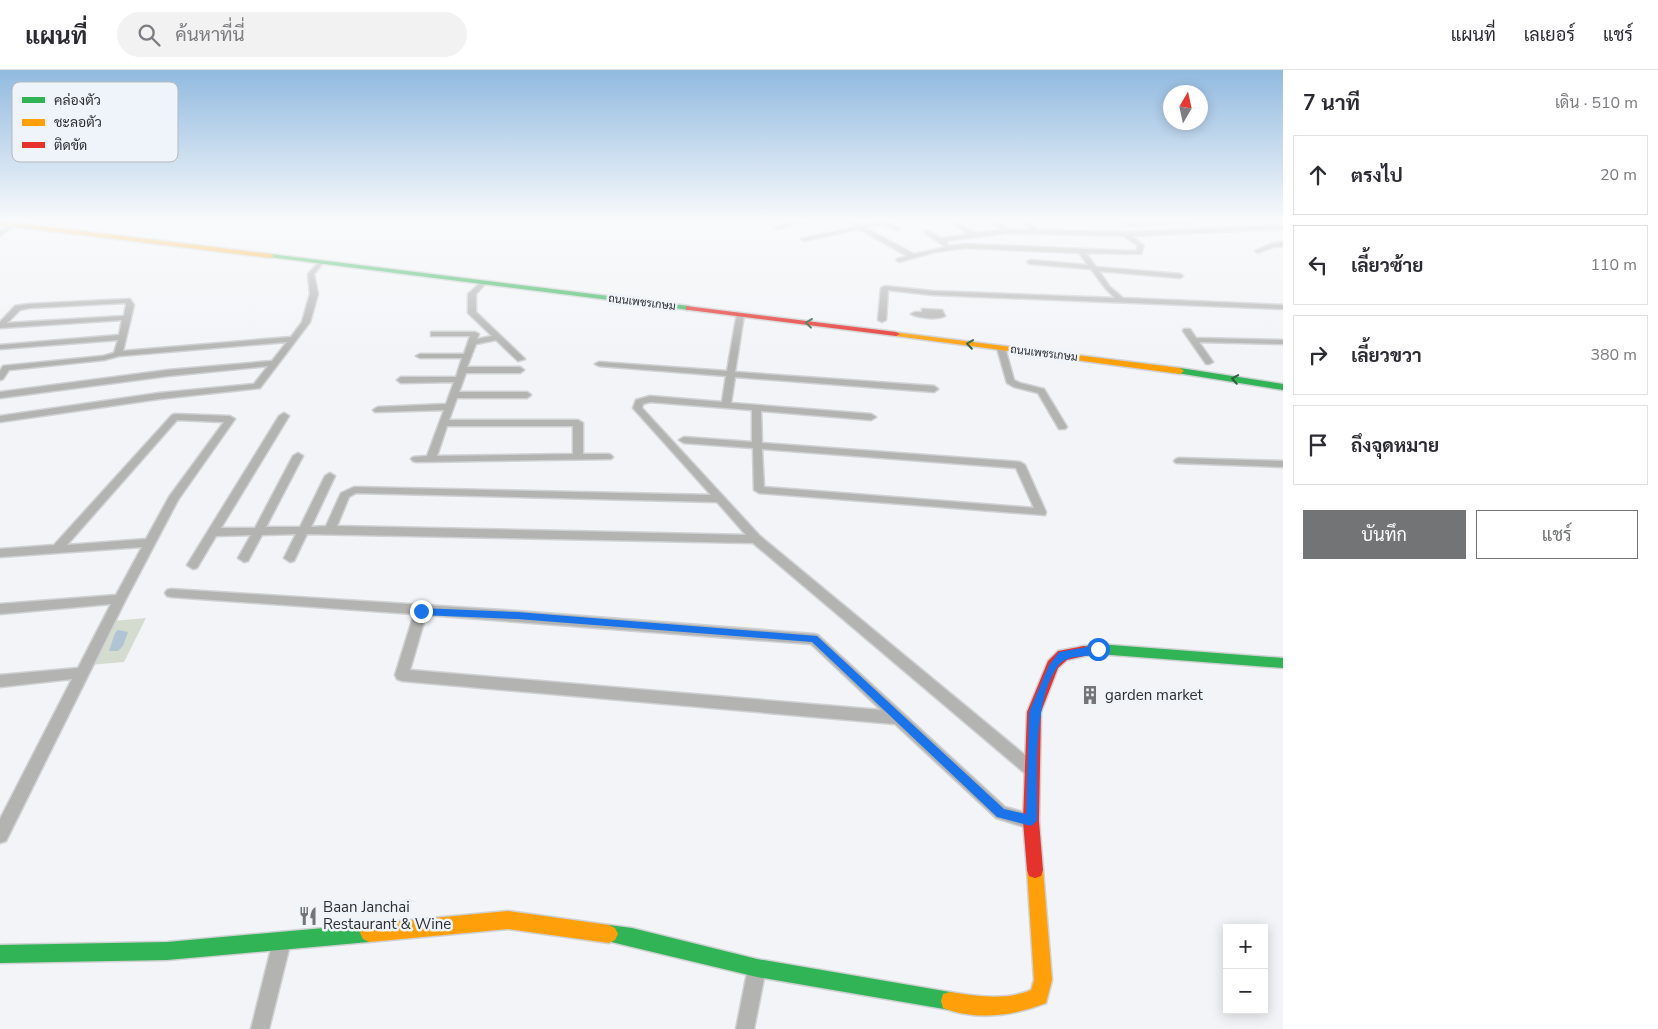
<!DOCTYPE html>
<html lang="th">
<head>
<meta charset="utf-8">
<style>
  body { margin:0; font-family:"Nunito Sans",Sarabun,sans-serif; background:#f2f2f3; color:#2b2b33 }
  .controls { position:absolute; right:15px; bottom:15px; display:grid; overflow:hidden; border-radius:0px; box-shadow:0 2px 12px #0003 }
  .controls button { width:45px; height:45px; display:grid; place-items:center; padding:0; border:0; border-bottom:1px solid #e1e1e2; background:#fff; color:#2b2b33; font:25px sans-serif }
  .compass { position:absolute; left:1163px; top:15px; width:45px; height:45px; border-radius:50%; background:#fff; box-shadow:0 2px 12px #0003; rotate:9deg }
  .stop { position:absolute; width:15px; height:15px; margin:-11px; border:4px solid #1a73e8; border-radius:50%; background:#fff }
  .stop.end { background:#1a73e8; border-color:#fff; box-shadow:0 1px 5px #0008 }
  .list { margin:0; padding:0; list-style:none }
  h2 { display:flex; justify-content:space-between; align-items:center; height:65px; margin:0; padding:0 20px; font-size:21px }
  h2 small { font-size:16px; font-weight:400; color:#7c7c81 }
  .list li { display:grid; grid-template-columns:32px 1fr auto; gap:15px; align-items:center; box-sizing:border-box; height:80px; margin:0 10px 10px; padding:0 10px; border:1px solid #e1e1e2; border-radius:0px }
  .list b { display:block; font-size:19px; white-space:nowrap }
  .list em { font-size:16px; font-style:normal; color:#7c7c81 }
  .actions { display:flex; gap:10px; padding:15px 20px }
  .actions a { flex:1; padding:11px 0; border:1px solid #727476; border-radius:0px; text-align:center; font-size:18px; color:#727476 }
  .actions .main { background:#727476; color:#fff }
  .icon { flex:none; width:28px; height:28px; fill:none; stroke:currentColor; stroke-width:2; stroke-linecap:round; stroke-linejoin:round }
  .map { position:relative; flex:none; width:1283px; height:959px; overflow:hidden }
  header { display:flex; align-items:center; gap:30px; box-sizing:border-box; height:70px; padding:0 25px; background:#fff; border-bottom:1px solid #e1e1e2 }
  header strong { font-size:24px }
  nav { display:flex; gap:28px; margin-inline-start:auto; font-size:18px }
  .search { width:350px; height:45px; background:#f2f2f3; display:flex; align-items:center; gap:12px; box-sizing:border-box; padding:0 18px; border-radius:28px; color:#7c7c81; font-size:19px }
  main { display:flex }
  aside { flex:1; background:#fff }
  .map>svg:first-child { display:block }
  .green { fill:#d4dcd0 }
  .water { fill:#b0c4d3 }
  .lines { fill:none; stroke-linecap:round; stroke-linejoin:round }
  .street-casing { stroke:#cfd1d3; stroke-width:3 }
  .fast-casing { stroke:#cfd1d3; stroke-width:3 }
  .slow-casing { stroke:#cfd1d3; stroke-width:3 }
  .jam-casing { stroke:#cfd1d3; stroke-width:3 }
  .street { fill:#b3b3b2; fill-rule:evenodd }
  .fast { fill:#30b455; fill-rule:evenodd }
  .slow { fill:#ff9f0a; fill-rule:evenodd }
  .jam { fill:#e5322d; fill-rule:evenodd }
  .oneway { stroke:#2e5e3e }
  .route { fill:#1a73e8 }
  .labels { text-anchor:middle; stroke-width:5; stroke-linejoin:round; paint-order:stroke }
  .far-street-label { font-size:11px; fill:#2d2f31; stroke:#eff4fa }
  .near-poi-label { font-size:15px; fill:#2d2f31; stroke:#eff4fa; text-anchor:start }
  .key { fill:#eff4fa; stroke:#b5b9be; stroke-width:1 }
  .key-label { font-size:14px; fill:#2d2f31 }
</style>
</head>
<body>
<header>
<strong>แผนที่</strong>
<div class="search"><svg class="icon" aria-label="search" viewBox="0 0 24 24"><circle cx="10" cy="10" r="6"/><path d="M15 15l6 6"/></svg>ค้นหาที่นี่</div>
<nav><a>แผนที่</a><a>เลเยอร์</a><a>แชร์</a></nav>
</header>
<main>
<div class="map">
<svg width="1283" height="959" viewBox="0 0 1283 959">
  <rect width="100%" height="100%" fill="#f2f4f7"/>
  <path class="green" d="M 146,548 L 124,592 L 89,595 L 113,551 Z"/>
  <path class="water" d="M 118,560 L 128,562 L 123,576 L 118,581 L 109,581 L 115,563 Z"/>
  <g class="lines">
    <g class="street-casing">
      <path id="street" d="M 723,150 L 732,150 L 729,152 Z
        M 802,150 L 811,150 L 777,159 L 774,157 Z
        M 844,150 L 851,150 L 861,155 L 878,152 L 877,150 L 887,151 L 899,158 L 899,160 L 895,160 L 883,154 L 866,158 L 914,184 L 946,177 L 925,163 L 925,161 L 929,161 L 941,168 L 969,164 L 953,154 L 952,153 L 955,151 L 976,163 L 1002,160 L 987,150 L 994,150 L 1009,159 L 1031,160 L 1020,150 L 1026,150 L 1038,160 L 1126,162 L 1283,155 L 1283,159 L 1132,166 L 1144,176 L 1141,184 L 1086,183 L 1096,197 L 1180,204 L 1183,206 L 1180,208 L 1099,201 L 1110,217 L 1123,228 L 1283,235 L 1283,239 L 933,225 L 888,220 L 886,250 L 882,252 L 878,250 L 881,218 L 885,216 L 933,221 L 1115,228 L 1106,219 L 1091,199 L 1030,194 L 1027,192 L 1030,190 L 1088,195 L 1079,183 L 965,178 L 935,182 L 899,192 L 896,190 L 897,189 L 907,186 L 859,159 L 804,171 L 801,169 L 855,157 ZM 1008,163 L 1124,166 L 1138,176 L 1136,181 L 965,174 L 949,176 L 946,171 Z
        M 1117,150 L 1125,150 L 1132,152 L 1198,150 L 1195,152 L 1131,156 Z
        M 11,154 L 16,155 L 0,166 L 0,161 Z
        M 1283,172 L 1283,176 L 1273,177 L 1258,183 L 1255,181 L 1270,174 Z
        M 320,191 L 323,193 L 314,204 L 318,224 L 310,252 L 260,318 L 159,329 L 0,352 L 0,346 L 159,323 L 254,314 L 268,296 L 168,306 L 0,328 L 0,322 L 168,300 L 272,291 L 287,272 L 119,286 L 104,290 L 9,300 L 3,309 L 0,310 L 0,301 L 3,296 L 103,286 L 114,283 L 118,270 L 0,279 L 0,275 L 119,265 L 122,250 L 0,258 L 0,252 L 15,236 L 29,234 L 130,229 L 134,235 L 123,281 L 291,267 L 302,252 L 310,224 L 308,204 ZM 125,233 L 126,235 L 124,246 L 7,253 L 20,240 L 29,238 Z
        M 481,212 L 486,213 L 476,224 L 476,242 L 525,289 L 518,291 L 496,270 L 476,274 L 467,297 L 520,297 L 524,300 L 520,303 L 466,303 L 459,322 L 527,322 L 531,325 L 527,328 L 457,328 L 449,350 L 578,350 L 583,353 L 583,384 L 608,384 L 611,385 L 613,387 L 611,389 L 416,392 L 413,391 L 411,389 L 413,387 L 427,386 L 444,340 L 375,342 L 373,340 L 378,337 L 446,334 L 454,312 L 401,313 L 397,310 L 401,307 L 456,307 L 462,288 L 420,288 L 416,286 L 420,284 L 464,284 L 470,266 L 431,266 L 431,262 L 475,262 L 479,264 L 477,269 L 492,266 L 468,243 L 468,224 ZM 447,356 L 573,356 L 573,384 L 437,386 Z
        M 922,239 L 942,240 L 945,246 C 938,250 918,248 911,244 L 915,242 L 922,242 Z
        M 737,243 L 744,245 L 735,302 L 934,316 L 938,319 L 934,322 L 735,307 L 731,333 L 871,344 L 876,347 L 871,350 L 761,341 L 762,373 L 1020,392 L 1025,395 L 1046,442 L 1045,445 L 759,423 L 754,420 L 753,378 L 684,373 L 679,370 L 684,367 L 752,372 L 752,340 L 650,332 L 643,334 L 642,338 L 760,466 L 1037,695 L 1039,700 L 1037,705 L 1032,707 L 1027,705 L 753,473 L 307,464 L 294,491 L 290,492 L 284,488 L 296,464 L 262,465 L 248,491 L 244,492 L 238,488 L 251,465 L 216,466 L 197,498 L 193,499 L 187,495 L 279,346 L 284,343 L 289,346 L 221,458 L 255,458 L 293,386 L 298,383 L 303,386 L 266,457 L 300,457 L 325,406 L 330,403 L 335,406 L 311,457 L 326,456 L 341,423 L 354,417 L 711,425 L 633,338 L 636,330 L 650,326 L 722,332 L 726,306 L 599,296 L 595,294 L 599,292 L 727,301 ZM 762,379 L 1016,398 L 1034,438 L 764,417 ZM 356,423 L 717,432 L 746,465 L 337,456 L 349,427 Z
        M 1184,259 L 1190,259 L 1196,268 L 1283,270 L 1283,274 L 1199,272 L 1213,292 L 1209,294 L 1206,294 L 1183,261 Z
        M 998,276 L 1005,278 L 1014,310 L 1020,313 L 1044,319 L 1067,357 L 1065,359 L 1059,359 L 1038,323 L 1014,317 L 1007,313 L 997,278 Z
        M 175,344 L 230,346 L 235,349 L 178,430 L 126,529 L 6,771 L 0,773 L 0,749 L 72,609 L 0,617 L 0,605 L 78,598 L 111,534 L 0,544 L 0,534 L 116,525 L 142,477 L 0,487 L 0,479 L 54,475 L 172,345 ZM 177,350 L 224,352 L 169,427 L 146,469 L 67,475 Z
        M 1179,388 L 1283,391 L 1283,397 L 1176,393 L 1174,391 L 1176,389 Z
        M 171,519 L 517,541 L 814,564 L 818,565 L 1005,737 L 1037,746 L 1039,751 L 1037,756 L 1031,759 L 996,748 L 895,654 L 402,611 L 397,609 L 395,605 L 414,544 L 171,527 L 167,526 L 165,523 L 167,520 ZM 426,545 L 811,574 L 881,640 L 410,600 Z
        M 282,862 L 288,865 L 291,871 L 269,959 L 251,959 L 273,871 L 276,865 Z
        M 757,889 L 763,892 L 766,898 L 754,959 L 736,959 L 748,898 L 751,892 Z"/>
    </g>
    <g class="fast-casing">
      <path id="fast" d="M 271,184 L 689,236 L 693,238 L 689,240 L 269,187 L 268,186 Z
        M 1180,298 L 1283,314 L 1283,320 L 1177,303 L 1176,301 Z
        M 1098,574 L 1283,588 L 1283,598 L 1098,584 L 1084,586 L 1079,585 L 1078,581 L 1079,577 Z
        M 369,854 L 375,857 L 378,863 L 375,869 L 369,872 L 167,890 L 0,893 L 0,875 L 167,872 Z
        M 609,855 L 632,858 L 757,889 L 950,922 L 957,924 L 959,931 L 957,938 L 950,940 L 757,907 L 603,870 L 600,864 L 603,858 Z"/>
    </g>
    <g class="slow-casing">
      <path id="slow" d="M 0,151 L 271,184 L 274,186 L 271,188 L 0,155 Z
        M 893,262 L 1180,298 L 1184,301 L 1180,304 L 896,266 L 892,264 Z
        M 1035,792 L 1041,794 L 1043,800 L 1052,910 L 1046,933 C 1013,946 977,951 943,938 L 941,931 L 943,924 L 950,922 C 977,926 1005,931 1031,920 L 1034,910 L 1027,800 L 1029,794 Z
        M 508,841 L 609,855 L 615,858 L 618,864 L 615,870 L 609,873 L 508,859 L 369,872 L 363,869 L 360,863 L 363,857 L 369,854 Z"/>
    </g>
    <g class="jam-casing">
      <path id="jam" d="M 686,236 L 896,262 L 900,264 L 896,266 L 689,240 L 686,240 Z
        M 1084,576 L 1089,577 L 1090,581 L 1089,585 L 1067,590 L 1058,598 L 1041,642 L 1039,751 L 1043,800 L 1041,806 L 1035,808 L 1029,806 L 1027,800 L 1023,751 L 1027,642 L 1048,591 L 1058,581 Z"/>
    </g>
    <use href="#street" class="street"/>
    <use href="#fast" class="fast"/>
    <use href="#slow" class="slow"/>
    <use href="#jam" class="jam"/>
  </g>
  <defs><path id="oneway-chevron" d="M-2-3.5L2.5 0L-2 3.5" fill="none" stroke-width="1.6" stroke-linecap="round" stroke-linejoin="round" transform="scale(1.25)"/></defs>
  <g class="oneway">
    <use href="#oneway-chevron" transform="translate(809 253) rotate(-173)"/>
    <use href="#oneway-chevron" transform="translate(970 274) rotate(-172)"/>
    <use href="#oneway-chevron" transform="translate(1235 309) rotate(-171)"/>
  </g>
  <linearGradient id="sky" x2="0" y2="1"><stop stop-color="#91bae0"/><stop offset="0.53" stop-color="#f9fafb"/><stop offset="1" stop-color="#f9fafb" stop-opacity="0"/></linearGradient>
  <rect width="1283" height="284" fill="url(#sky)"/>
  <path class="route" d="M 421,538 L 517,542 L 817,566 L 1004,739 L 1026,744 L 1029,642 L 1049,595 L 1059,582 L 1098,575 L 1102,579 C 1094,591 1069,581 1058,596 C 1032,632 1038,707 1037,751 L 1031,756 L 997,747 L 812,572 L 517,549 L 421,545 L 417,541 Z"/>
  <defs>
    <g id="building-bare" transform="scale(1.5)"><path d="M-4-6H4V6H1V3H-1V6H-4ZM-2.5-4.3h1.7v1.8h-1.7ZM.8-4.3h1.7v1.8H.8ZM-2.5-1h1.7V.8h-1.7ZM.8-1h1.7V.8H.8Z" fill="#727476" stroke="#eff4fa" stroke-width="2.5" paint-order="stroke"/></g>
    <g id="restaurant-bare" transform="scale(1.5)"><path d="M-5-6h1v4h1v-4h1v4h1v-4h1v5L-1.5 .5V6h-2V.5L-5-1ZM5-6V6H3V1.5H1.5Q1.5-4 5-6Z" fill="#727476" stroke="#eff4fa" stroke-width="2.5" paint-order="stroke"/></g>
  </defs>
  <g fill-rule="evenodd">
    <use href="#building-bare" x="1090" y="625"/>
    <use href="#restaurant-bare" x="308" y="846"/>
  </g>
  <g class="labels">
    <g class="far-street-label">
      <text transform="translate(642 232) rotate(7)" y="4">ถนนเพชรเกษม</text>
      <text transform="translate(1044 283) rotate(7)" y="4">ถนนเพชรเกษม</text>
    </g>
    <g class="near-poi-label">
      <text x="1105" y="630">garden market</text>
      <text x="323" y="842">Baan Janchai<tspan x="323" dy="17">Restaurant &amp; Wine</tspan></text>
    </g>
  </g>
  <rect x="12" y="12" width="166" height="80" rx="8" class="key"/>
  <rect x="22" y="27" width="23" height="6" fill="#30b455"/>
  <rect x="22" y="49" width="23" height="7" fill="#ff9f0a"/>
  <rect x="22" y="72" width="23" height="6" fill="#e5322d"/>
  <g class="key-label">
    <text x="54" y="35">คล่องตัว</text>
    <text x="54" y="57">ชะลอตัว</text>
    <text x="54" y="80">ติดขัด</text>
  </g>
</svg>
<div class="controls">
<button>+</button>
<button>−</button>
</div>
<svg class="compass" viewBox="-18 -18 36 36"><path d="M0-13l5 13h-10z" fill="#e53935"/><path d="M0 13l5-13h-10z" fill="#7c7c81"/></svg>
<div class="stop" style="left:1098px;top:579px"></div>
<div class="stop end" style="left:421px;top:541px"></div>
</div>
<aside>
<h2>7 นาที<small>เดิน · 510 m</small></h2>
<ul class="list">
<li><svg class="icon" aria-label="ahead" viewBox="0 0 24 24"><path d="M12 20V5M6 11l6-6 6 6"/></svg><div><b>ตรงไป</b></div><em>20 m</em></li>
<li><svg class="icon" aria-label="left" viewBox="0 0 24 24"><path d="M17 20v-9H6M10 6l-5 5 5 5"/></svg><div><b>เลี้ยวซ้าย</b></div><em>110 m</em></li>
<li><svg class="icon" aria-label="right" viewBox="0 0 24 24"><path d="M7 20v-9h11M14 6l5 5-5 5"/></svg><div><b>เลี้ยวขวา</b></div><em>380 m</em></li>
<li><svg class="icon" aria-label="arrive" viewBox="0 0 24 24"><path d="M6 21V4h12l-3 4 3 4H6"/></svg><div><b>ถึงจุดหมาย</b></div></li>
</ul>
<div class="actions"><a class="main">บันทึก</a><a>แชร์</a></div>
</aside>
</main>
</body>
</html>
